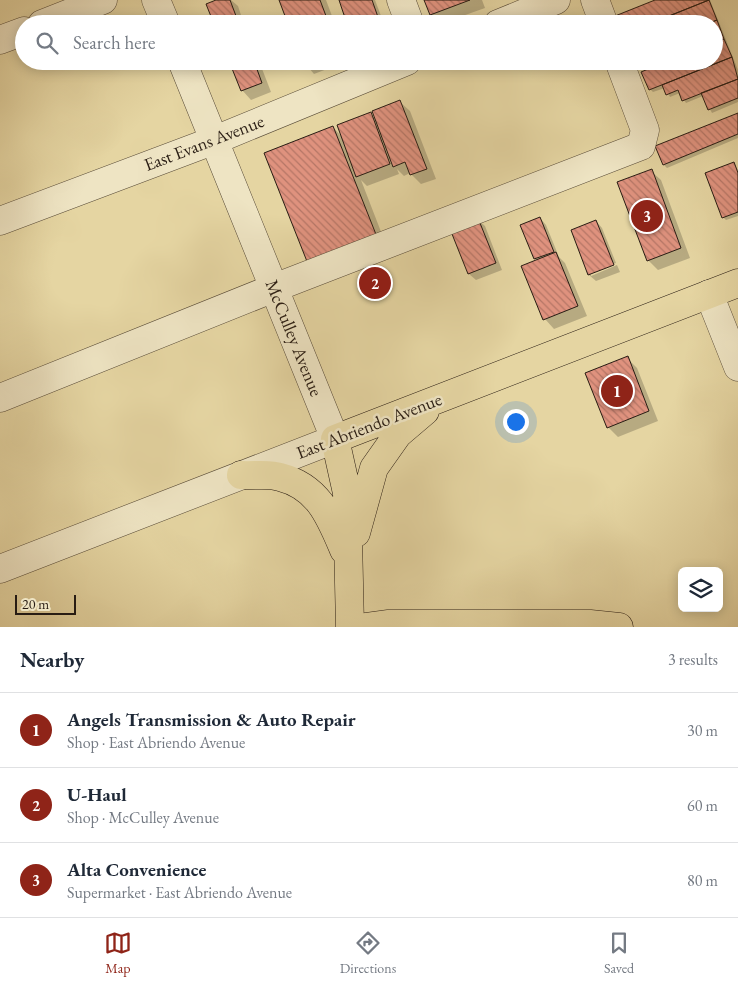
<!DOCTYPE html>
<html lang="en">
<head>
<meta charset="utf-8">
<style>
  body { margin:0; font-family:"EB Garamond",serif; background:#f2f2f3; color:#1f2937 }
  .controls { position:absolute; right:15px; bottom:15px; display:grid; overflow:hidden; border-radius:8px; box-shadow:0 2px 12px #0003 }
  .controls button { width:45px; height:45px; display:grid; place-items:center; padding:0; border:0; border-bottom:1px solid #e0e1e3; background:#fff; color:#1f2937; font:25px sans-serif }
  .scale { position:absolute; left:15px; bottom:12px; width:61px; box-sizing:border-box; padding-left:5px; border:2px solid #281c13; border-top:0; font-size:14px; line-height:18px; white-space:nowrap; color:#281c13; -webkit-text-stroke:4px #eee4c3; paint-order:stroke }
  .you { position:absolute; left:515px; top:421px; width:18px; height:18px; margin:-12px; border:4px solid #fff; border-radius:50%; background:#1a73e8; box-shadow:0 0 0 8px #1a73e833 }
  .badge { display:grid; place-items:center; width:32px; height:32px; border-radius:50%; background:#8f2418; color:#fff; font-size:16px; font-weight:700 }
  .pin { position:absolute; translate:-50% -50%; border:2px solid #fff; box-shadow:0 1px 5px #0006 }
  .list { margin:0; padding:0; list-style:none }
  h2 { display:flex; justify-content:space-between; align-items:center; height:65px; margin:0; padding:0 20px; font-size:21px }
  h2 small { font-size:16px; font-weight:400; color:#747a83 }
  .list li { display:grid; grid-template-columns:32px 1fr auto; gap:15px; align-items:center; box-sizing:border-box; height:75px; padding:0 20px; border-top:1px solid #e0e1e3 }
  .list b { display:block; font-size:19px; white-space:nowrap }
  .list p { margin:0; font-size:16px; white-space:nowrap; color:#747a83 }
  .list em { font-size:16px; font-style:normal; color:#747a83 }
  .icon { flex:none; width:28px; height:28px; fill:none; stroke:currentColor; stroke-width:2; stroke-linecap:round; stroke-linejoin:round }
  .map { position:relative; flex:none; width:738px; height:627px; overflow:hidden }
  .search { position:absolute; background:#fff; box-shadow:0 2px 12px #0003; left:15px; right:15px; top:15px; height:55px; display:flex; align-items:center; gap:12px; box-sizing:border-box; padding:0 18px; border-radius:28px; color:#747a83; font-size:19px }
  .sheet { height:290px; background:#fff }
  nav { display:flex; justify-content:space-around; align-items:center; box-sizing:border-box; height:70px; border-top:1px solid #e0e1e3; background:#fff; font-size:14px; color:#747a83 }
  nav a { display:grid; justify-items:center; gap:2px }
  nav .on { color:#8f2418 }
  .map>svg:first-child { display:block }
  .shadow { fill:#0003 }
  .building { fill:url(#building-back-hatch); stroke:#281c13 }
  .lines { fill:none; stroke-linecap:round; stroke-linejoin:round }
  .minor-casing { stroke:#574a37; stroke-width:29 }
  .major-casing { stroke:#281c13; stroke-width:29 }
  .highway-casing { stroke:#281c13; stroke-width:29 }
  .minor { stroke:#eee4c3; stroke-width:28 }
  .major { stroke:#e5d5a2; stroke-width:28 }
  .highway { stroke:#e5d5a2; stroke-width:28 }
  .labels { text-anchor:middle; stroke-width:5; stroke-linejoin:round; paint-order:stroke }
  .street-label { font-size:18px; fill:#281c13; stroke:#eee4c3 }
</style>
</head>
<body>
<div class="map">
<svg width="738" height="627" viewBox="0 0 738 627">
  <defs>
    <pattern id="building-back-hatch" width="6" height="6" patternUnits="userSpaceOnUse" patternTransform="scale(1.25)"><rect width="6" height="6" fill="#df927e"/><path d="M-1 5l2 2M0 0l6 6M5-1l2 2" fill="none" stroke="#b57666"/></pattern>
  </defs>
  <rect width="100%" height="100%" fill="#e5d5a2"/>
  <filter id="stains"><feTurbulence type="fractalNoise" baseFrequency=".004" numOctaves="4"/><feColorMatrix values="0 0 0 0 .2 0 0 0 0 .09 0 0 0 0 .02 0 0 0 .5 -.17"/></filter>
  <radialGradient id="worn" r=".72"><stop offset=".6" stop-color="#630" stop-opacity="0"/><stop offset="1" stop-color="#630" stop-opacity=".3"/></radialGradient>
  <path class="shadow" d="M 219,0 L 231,0 L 238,6 L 244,24 L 216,24 Z
    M 281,0 L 326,0 L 335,24 L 289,24 Z
    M 340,0 L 375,0 L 384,24 L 348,24 Z
    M 426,0 L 482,0 L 485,8 L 440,24 L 431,15 Z
    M 659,0 L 710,0 L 738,70 L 738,102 L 712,113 L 703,96 L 686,103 L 680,93 L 670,97 L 665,88 L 653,92 L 650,89 L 714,61 L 714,24 Z
    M 230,61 L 259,61 L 271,92 L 251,100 L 242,90 Z
    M 303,61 L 348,61 L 314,74 Z
    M 400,102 L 410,111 L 436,179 L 421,184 L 410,173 L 404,176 L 397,169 L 399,174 L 367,186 L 361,180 L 390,255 L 324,281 L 333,127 L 342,137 L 370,114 L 377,120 Z
    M 738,114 L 738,138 L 667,168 L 664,165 Z
    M 734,163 L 738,170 L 738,216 L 726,220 L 723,217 Z
    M 651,171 L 661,180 L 690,258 L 658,270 L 648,260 Z
    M 540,218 L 546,225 L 559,257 L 565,263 L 587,316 L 554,329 L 545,319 L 537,261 L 535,259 Z
    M 478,220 L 485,226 L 502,270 L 476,280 L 469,274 L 452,230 Z
    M 596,221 L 602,228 L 616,263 L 591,273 L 591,276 L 617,265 L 620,272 L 596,281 L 589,275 Z
    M 627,358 L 637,368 L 658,421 L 618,437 L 608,427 Z"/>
  <path class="building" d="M 216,0 L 230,0 L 239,24 L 214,24 L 206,4 Z
    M 279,0 L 320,0 L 329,24 L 288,24 Z
    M 339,0 L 372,0 L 379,20 L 369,24 L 347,24 Z
    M 424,0 L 470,0 L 430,15 Z
    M 655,0 L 709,0 L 649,24 L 613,24 L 610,18 Z
    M 709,0 L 717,20 L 707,24 L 649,24 Z
    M 717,20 L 724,39 L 714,43 L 714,24 L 707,24 Z
    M 724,39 L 732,57 L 649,90 L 641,72 L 668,61 L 714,61 L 714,43 Z
    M 732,57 L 738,79 L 682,101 L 678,90 L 666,95 L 662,85 Z
    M 229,61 L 254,61 L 262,83 L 241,91 Z
    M 738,79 L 738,98 L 708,110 L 701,93 Z
    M 400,100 L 427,169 L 410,175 L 405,162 L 393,167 L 372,111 Z
    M 371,112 L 390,164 L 356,177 L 337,125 Z
    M 738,113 L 738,134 L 663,165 L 655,146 Z
    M 333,126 L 379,242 L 310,269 L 264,153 Z
    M 734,162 L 738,173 L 738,212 L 722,218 L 705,173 Z
    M 652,169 L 681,248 L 647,261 L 617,182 Z
    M 540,217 L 554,252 L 534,259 L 520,225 Z
    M 478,218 L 496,263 L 468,274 L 450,229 Z
    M 596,220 L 614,265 L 588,275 L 571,230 Z
    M 556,252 L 578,306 L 543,320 L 521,266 Z
    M 628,356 L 649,411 L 607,428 L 585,373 Z"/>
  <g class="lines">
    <g class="minor-casing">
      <path id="minor" d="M 156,0 L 166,24
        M 401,0 L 410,24
        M 595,0 L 604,24
        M 42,24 L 103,0
        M 498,24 L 556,0
        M 0,40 L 24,31
        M 0,221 L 215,140 L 407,61
        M 709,294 L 738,367
        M 0,398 L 274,288 L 641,146 L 645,130 L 619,61
        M 0,569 L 335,439 L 182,61"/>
    </g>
    <g class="major-casing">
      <path id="major" d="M 241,475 C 253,476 269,473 280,477 C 319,487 330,517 344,550
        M 356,533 L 374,468 L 398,434 L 425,411
        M 350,627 L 347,493 L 335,439 L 738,283"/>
    </g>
    <g class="highway-casing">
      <path id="highway" d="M 365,627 L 387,624 L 590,624 L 619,627"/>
    </g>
    <use href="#minor" class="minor"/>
    <use href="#major" class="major"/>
    <use href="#highway" class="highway"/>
  </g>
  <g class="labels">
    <g class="street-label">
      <text transform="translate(204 143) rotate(-21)" y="6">East Evans Avenue</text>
      <text transform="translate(294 338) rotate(68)" y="6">McCulley Avenue</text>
      <text transform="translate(369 426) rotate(-21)" y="6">East Abriendo Avenue</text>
    </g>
  </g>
  <rect width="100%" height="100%" filter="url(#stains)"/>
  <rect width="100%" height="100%" fill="url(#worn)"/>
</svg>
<div class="controls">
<button><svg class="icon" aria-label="layers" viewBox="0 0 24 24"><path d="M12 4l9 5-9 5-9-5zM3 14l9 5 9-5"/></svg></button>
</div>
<div class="scale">20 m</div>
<div class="you"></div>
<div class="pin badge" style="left:617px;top:391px">1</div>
<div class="pin badge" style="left:375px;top:283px">2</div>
<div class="pin badge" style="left:647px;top:216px">3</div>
<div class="search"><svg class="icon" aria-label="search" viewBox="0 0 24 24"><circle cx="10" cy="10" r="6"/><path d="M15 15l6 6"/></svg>Search here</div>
</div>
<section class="sheet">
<h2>Nearby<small>3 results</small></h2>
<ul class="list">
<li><span class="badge">1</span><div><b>Angels Transmission &amp; Auto Repair</b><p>Shop · East Abriendo Avenue</p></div><em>30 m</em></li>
<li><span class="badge">2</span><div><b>U-Haul</b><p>Shop · McCulley Avenue</p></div><em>60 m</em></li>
<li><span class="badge">3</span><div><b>Alta Convenience</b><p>Supermarket · East Abriendo Avenue</p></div><em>80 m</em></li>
</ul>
</section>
<nav>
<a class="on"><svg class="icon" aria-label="map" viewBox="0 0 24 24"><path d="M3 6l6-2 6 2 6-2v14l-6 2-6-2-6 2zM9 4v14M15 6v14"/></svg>Map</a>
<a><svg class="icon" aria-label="directions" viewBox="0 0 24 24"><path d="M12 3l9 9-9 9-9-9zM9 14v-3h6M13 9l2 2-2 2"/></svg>Directions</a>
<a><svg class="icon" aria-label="saved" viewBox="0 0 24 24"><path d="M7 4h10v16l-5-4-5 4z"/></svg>Saved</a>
</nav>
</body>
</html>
